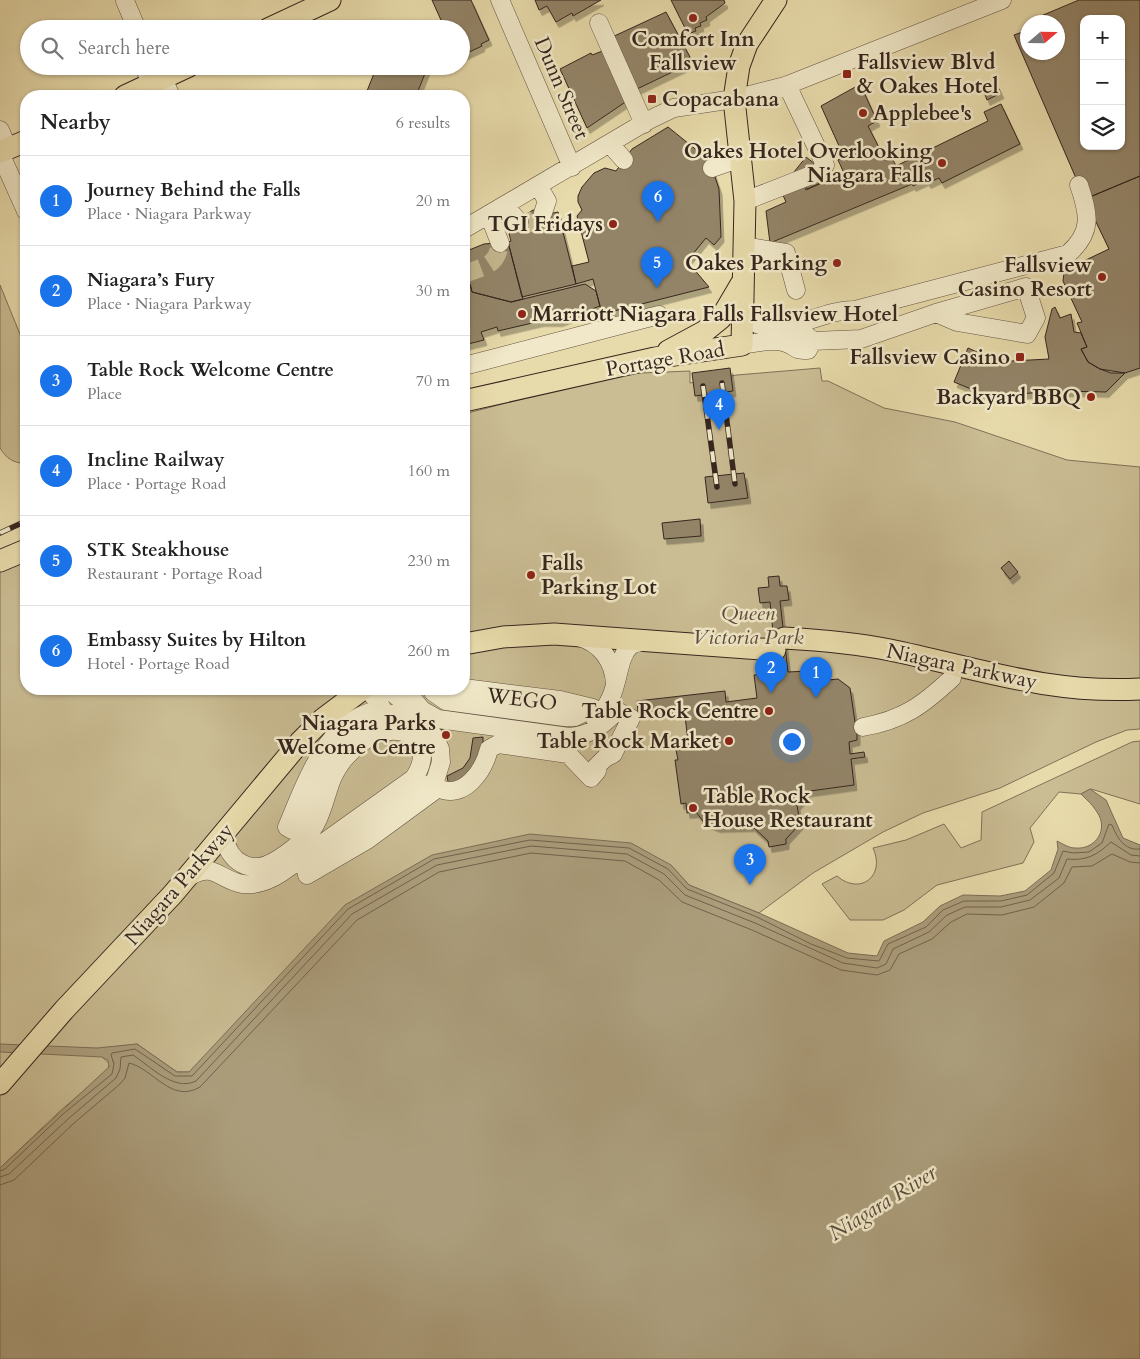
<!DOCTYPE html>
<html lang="en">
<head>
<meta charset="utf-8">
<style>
  body { margin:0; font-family:Cardo,serif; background:#f2f2f2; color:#222 }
  .controls { position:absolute; right:15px; top:15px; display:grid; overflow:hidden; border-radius:10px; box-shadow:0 1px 4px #0004 }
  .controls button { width:45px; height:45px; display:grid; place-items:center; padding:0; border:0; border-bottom:1px solid #e0e0e0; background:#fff; color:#222; font:25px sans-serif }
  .compass { position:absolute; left:1020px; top:15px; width:45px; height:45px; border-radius:50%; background:#fff; box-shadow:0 1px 4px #0004; rotate:70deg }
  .you { position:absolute; left:791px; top:741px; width:18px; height:18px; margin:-12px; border:4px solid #fff; border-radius:50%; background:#1a73e8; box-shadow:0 0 0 8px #1a73e833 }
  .badge { display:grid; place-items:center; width:32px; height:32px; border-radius:50%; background:#1a73e8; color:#fff; font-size:16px; font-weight:700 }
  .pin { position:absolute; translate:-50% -41px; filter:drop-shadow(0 1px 2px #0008) }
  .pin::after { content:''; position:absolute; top:26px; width:18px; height:15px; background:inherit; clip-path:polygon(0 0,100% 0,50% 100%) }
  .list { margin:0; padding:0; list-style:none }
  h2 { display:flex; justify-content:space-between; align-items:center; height:65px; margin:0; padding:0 20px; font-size:21px }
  h2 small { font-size:16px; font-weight:400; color:#767676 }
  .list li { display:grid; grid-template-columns:32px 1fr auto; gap:15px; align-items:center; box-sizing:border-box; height:90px; padding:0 20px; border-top:1px solid #e0e0e0 }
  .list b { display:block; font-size:19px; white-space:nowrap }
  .list p { margin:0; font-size:16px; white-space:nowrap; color:#767676 }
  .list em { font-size:16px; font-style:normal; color:#767676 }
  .icon { flex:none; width:28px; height:28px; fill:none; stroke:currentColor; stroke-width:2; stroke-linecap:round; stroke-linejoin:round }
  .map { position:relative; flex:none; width:1140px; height:1359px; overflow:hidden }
  .search { position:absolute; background:#fff; box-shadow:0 1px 4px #0004; left:20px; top:20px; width:450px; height:55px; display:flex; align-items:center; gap:12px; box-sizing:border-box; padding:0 18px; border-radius:28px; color:#767676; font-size:19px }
  .panel { position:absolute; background:#fff; box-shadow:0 1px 4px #0004; left:20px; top:90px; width:450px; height:605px; border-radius:20px }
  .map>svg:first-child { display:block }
  .green { fill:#cabc93; stroke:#807158 }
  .water { fill:#ab9d7b; stroke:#7c6d56 }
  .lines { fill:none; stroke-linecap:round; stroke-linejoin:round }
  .shore { stroke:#70624c; stroke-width:1 }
  .building { fill:#938467; stroke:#36261e; fill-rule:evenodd; filter:url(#shadow) }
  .minor-tunnel { stroke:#c4b78f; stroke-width:18; stroke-dasharray:18 9; stroke-linecap:butt }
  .minor-casing { stroke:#625341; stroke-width:19 }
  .major-casing { stroke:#36261e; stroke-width:23 }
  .minor { stroke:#f0e8c8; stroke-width:18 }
  .major { stroke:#e8dbab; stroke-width:21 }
  .rail-casing { stroke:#36261e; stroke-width:5.5 }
  .rail { stroke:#f0e8c8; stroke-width:4; stroke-dasharray:11; stroke-linecap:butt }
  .poi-dot { fill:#8f2418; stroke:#f0e8c8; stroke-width:2 }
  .labels { text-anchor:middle; stroke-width:5; stroke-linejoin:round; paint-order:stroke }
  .poi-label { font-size:21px; font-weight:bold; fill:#36261e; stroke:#f0e8c8; text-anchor:end }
  .street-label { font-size:21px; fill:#36261e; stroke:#f0e8c8 }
  .park-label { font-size:21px; font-style:italic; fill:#5b4c3b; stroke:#f0e8c8 }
  .water-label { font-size:22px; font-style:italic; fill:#594a3a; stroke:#f0e8c8 }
</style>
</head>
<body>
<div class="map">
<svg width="1140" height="1359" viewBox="0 0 1140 1359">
  <defs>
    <filter id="shadow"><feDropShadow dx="3" dy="5.5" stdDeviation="0" flood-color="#0004"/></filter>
  </defs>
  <rect width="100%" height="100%" fill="#e8dbab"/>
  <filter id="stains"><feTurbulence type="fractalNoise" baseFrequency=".004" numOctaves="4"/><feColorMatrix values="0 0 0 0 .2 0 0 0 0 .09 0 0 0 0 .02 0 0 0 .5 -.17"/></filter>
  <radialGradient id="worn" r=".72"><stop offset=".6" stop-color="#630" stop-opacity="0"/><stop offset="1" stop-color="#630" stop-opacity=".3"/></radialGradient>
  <path class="green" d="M 0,285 L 26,349 L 26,463 C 14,464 6,458 0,448 Z
    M 820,368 L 822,381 L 828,381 L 884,408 L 955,422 L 1067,460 L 1140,467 L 1140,729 L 1127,730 L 1096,742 L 1000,788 L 923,813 L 883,832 L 813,873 L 759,913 L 689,885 L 671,865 L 200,1061 L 189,1072 L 177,1072 L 137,1044 L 105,1048 L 102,1057 L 109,1063 L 108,1070 L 60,1111 L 0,1168 L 0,563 L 26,554 L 26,689 L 464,689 L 464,414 L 618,374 L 690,371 L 690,383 L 737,375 Z
    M 1140,741 L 1140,804 L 1091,789 L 1081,794 L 1059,792 L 1030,828 L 1034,842 L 1023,863 L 937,885 L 904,910 L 883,920 L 850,920 L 822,884 L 837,876 C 860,896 886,876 873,848 L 906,840 L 944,824 L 961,848 L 981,840 L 982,812 L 1132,742 Z"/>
  <path class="water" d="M 1090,789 L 1106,800 L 1123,838 L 1140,845 L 1140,1359 L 0,1359 L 0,1168 L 109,1067 L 108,1060 L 102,1057 L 0,1052 L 0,1044 L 97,1048 L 137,1044 L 177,1072 L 189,1072 L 345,905 L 432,855 L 530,834 L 631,843 L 671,865 L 689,885 L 759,913 L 848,953 L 877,956 L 884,941 L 923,922 L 940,906 L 963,895 L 1000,896 L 1025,891 L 1051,870 L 1058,849 L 1057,841 C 1063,844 1069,848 1075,848 C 1096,850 1109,829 1097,812 C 1093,805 1086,799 1081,794 Z"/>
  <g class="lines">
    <path class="shore" d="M 0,1171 L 5,1169 L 63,1114 L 112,1074 L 114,1064 L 111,1055 L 112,1053 L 135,1049 L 175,1076 L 192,1076 L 348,909 L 434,859 L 530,840 L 629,848 L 668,869 L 687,889 L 757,917 L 811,944 L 847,958 L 879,961 L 888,944 L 926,927 L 943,910 L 964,901 L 1001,901 L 1027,895 L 1054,873 L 1063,851 L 1073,853 L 1089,852 L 1102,843 L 1109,824 L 1112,825 C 1117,837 1124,851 1140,849
      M 0,1177 L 9,1174 L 68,1119 L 116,1078 L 120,1069 L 121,1057 L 133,1055 C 150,1066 174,1092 196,1081 L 352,914 L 437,865 L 531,846 L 627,854 L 664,874 L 685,895 L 755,923 L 843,963 L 877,968 L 886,964 L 893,949 L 929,932 L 947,915 L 965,907 L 1001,907 L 1030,900 L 1059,878 L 1067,859 C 1087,861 1097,855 1111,842 L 1131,855 L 1140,856
      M 0,1185 L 14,1180 L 73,1124 L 120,1084 L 125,1078 L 129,1063 C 154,1069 171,1104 200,1087 L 357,920 L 439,872 L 531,853 L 625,861 L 659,880 L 682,902 L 752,930 L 841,970 L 877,975 L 890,970 L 899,954 L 932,939 L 951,922 L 967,914 L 1002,915 L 1034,907 L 1064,883 L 1072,867 L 1092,866 L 1112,854 L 1130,862 L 1140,863"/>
  </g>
  <path class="building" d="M 432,0 L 471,0 L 489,40 L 481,44 L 482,46 L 465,54 L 461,53 L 461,29 L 445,29 Z
    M 535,0 L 601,0 L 573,16 L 572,13 L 556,22 L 547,6 L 539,10 Z
    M 671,0 L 724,0 L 725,3 L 706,17 L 707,20 L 700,23 L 701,26 L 695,28 L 696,31 L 688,34 Z
    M 1079,0 L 1140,0 L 1140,176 L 1085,199 L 1014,35 L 1028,30 L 1028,52 L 1058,52 L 1058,22 L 1029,21 ZM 1084,19 L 1121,19 L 1121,146 L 1084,146 Z
    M 666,12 L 690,57 L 683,60 L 685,66 L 637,89 L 610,38 Z
    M 605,50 L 627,101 L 587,128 L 560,69 L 591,53 L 592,55 Z
    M 377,66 L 428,66 L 416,96 L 365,96 Z
    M 997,85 L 1001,93 L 987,100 L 984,92 Z
    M 857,86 L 859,89 L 862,88 L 877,121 L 868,126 L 886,161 L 892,158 L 896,166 L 988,121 L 984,112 L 1001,104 L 1020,144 L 942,183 L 939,178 L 928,183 L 926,180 L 913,186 L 912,184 L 770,243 L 766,211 L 786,202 L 782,193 L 803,184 L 806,190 L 844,173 L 838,160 L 844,157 L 821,106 Z
    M 668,127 L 699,152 L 712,168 L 719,189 L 721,237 L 714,245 L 706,238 L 687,261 L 709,287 L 602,314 L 593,279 L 576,284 L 572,266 L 589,262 L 577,216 L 582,210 L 578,202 L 578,196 L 582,187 L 594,173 L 605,168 L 616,171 L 632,149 Z
    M 806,157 L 819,167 L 825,181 L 807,189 L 803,179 L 794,172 Z
    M 1140,176 L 1140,368 L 1125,373 L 1111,373 L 1100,369 L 1088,362 L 1081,349 L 1087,347 L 1077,323 L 1082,322 L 1063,281 L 1064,273 L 1069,268 L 1109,249 L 1085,199 Z
    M 533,210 L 549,214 L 558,212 L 576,284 L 522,297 L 508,242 L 511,241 L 509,234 L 525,215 Z
    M 508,242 L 523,299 L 511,302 L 472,292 L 470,284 L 465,285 L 464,252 L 484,244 Z
    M 470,284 L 472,292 L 511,302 L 585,284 L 596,291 L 600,306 L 560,321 L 541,321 L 498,331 L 497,327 L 481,332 L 484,340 L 464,345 L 464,286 Z
    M 1055,307 L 1060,318 L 1071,314 L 1074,332 L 1081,333 L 1087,347 L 1081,349 L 1088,362 L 1100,369 L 1125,373 L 1106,392 L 1061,391 L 988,396 L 954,382 L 968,348 L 986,356 L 1011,361 L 1049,359 L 1045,337 L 1052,309 Z
    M 730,368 L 733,391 L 695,396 L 692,373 Z
    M 744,473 L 748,498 L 708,503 L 705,477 Z
    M 700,519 L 701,536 L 664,539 L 662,523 Z
    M 1009,561 L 1018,572 L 1010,579 L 1001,568 Z
    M 779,576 L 780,586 L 787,586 L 789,600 L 780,601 L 788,672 L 808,671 L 809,682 L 838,679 L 850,688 L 855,722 L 857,722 L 857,740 L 849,742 L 850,754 L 864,752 L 865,757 L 851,759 L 854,785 L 803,792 L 804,797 L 797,805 L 800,824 L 786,839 L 786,844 L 769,847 L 768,841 L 752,826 L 717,827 L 703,821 L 696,812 L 687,813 L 686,803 L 681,804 L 675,760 L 678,760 L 676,750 L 689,749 L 684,708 L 638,713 L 637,701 L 725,691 L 726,702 L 757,698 L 754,675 L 777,672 L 770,602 L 760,603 L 758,588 L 769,587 L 768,577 Z
    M 483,737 L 483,753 L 459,783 L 449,787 L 447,776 L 463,768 L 470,758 L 473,738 Z"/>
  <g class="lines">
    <path class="minor-tunnel" d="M 519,222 L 527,224 L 543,213
      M 464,274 C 484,266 497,267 500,243"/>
    <g class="minor-casing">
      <path id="minor" d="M 500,0 L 572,167
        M 125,1 L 137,29
        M 599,23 L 644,124
        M 144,66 L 151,84
        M 163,79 L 171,96
        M 0,130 L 8,149
        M 610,144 L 624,160
        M 0,153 L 26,211
        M 712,168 L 741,158
        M 539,187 L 547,201 L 543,213
        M 745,201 L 819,172 L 825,165 L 787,85
        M 505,206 L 519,222
        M 489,215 L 500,243
        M 464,229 L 649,120 L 674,108 L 734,99 L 785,86 L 1002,0
        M 743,246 L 786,253 L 796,290
        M 741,311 C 773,350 814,309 855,310 L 1068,254 C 1093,232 1089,214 1079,185
        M 786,342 L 794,336 L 807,336 L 813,341 L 861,339 L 936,313 L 1026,287 L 1036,318 L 1027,334 L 957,322 L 936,313
        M 742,345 C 755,343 774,338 786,343 C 798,347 792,350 808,350 L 813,341
        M 464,366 L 659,315
        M 579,637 C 601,643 614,662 615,684
        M 372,689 L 369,690 L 382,708 C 374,711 365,713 357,718 C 319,739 303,790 287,827 L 292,830 L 309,802 L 309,792 L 331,750 L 351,731 L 364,723 L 392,714 L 403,714 L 417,720 L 435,737 L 440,749 L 441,762 L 435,781 L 407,797 L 403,806 L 375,822 L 370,831 L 338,846 L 333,855 L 306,870 L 307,875 L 367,840 L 438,788 C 464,801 484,770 489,749 L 498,744 L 568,754 L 591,778 L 597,771 L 596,767 L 605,758 L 613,754 L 631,718 L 617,711 C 602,726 591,735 569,737 L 438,719 L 422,710 L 412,698 L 410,701 L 400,699 L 388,689
        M 433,692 L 446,701 L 564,717 L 575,717 L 593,708 L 560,700 L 464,688
        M 595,719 C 622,696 614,661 630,646 C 635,642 642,642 649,641
        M 863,727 C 903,720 923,705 952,678
        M 188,877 C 216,861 218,880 243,884 C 257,886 270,880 281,873 L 414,778 C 420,769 424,760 421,749 C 419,740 412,734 403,732 C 374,724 342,755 332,779 C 326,794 323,811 315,825 C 309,836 301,843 291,850 C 282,857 270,866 258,867 C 235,869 217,843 231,824"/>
    </g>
    <g class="major-casing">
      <path id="major" d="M 268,29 L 330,0
        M 125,96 L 189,66
        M 0,152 L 26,141
        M 668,351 L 705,331 L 721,318 L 741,284
        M 464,401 L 655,358 L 742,345 L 745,201 L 734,99 L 739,66 L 747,44 L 776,0
        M 0,561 L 26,550
        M 784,638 C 819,640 855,643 890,650 C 977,668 1048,694 1140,689
        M 464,644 L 503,637 L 554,634 L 775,650
        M 0,1084 L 64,1010 L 173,894 L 300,742 L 323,719 L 363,689"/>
    </g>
    <use href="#minor" class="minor"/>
    <use href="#major" class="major"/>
    <g class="rail-casing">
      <path id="rail" d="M 722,383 L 735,484
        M 703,386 L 717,487
        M 0,533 L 26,521"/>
    </g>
    <use href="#rail" class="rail"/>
  </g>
  <g class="poi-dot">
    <circle cx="693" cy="18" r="5"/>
    <rect x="842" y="69" width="10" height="10" rx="2.5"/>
    <rect x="647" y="94" width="10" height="10" rx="2.5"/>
    <circle cx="863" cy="113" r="5"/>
    <circle cx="942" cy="163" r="5"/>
    <circle cx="613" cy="224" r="5"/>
    <circle cx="837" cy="263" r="5"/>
    <circle cx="1102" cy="277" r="5"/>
    <circle cx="522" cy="314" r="5"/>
    <rect x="1015" y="352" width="10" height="10" rx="2.5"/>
    <circle cx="1091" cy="397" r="5"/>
    <circle cx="531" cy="575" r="5"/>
    <circle cx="769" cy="711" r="5"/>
    <circle cx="446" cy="735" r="5"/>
    <circle cx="729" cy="741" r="5"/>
    <circle cx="693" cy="808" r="5"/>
  </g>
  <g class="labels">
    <g class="poi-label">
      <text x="693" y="46" text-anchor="middle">Comfort Inn<tspan x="693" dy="24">Fallsview</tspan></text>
      <text x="857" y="69" text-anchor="start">Fallsview Blvd<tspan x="857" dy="24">&amp; Oakes Hotel</tspan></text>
      <text x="662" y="106" text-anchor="start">Copacabana</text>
      <text x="873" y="120" text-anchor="start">Applebee's</text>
      <text x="932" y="158">Oakes Hotel Overlooking<tspan x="932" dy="24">Niagara Falls</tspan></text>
      <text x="603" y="231">TGI Fridays</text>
      <text x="827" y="270">Oakes Parking</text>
      <text x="1092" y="272">Fallsview<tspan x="1092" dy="24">Casino Resort</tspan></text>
      <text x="532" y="321" text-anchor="start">Marriott Niagara Falls Fallsview Hotel</text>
      <text x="1010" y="364">Fallsview Casino</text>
      <text x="1081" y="404">Backyard BBQ</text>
      <text x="541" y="570" text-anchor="start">Falls<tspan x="541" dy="24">Parking Lot</tspan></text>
      <text x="759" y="718">Table Rock Centre</text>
      <text x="436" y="730">Niagara Parks<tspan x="436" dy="24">Welcome Centre</tspan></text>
      <text x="719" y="748">Table Rock Market</text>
      <text x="703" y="803" text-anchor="start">Table Rock<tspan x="703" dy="24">House Restaurant</tspan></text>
    </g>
    <g class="street-label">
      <text transform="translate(562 88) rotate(67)" y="7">Dunn Street</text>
      <text transform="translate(665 359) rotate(-10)" y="7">Portage Road</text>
      <text transform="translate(962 666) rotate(12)" y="7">Niagara Parkway</text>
      <text transform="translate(522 699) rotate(7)" y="7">WEGO</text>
      <text transform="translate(179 884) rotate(-49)" y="7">Niagara Parkway</text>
    </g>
    <g class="park-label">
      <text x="748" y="620">Queen<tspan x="748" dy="24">Victoria Park</tspan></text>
    </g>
    <g class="water-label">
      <text transform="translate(882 1202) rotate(-32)" y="8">Niagara River</text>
    </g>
  </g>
  <rect width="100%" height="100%" filter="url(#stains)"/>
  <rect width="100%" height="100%" fill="url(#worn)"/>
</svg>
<div class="controls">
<button>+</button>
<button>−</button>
<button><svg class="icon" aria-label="layers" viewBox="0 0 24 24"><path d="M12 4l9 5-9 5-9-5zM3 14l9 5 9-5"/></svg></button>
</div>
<svg class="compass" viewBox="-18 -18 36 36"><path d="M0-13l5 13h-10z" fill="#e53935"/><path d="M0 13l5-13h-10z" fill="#767676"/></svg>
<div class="you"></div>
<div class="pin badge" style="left:816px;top:698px">1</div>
<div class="pin badge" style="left:771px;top:693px">2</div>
<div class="pin badge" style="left:750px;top:885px">3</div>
<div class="pin badge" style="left:719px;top:430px">4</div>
<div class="pin badge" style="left:657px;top:288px">5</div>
<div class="pin badge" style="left:658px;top:222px">6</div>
<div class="search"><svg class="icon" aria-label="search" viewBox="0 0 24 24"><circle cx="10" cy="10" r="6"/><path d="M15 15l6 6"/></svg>Search here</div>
<section class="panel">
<h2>Nearby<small>6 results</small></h2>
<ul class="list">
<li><span class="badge">1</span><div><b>Journey Behind the Falls</b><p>Place · Niagara Parkway</p></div><em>20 m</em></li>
<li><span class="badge">2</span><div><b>Niagara’s Fury</b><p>Place · Niagara Parkway</p></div><em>30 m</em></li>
<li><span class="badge">3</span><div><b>Table Rock Welcome Centre</b><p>Place</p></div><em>70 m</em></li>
<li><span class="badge">4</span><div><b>Incline Railway</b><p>Place · Portage Road</p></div><em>160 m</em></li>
<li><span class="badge">5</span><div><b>STK Steakhouse</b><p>Restaurant · Portage Road</p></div><em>230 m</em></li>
<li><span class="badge">6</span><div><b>Embassy Suites by Hilton</b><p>Hotel · Portage Road</p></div><em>260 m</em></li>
</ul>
</section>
</div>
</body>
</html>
